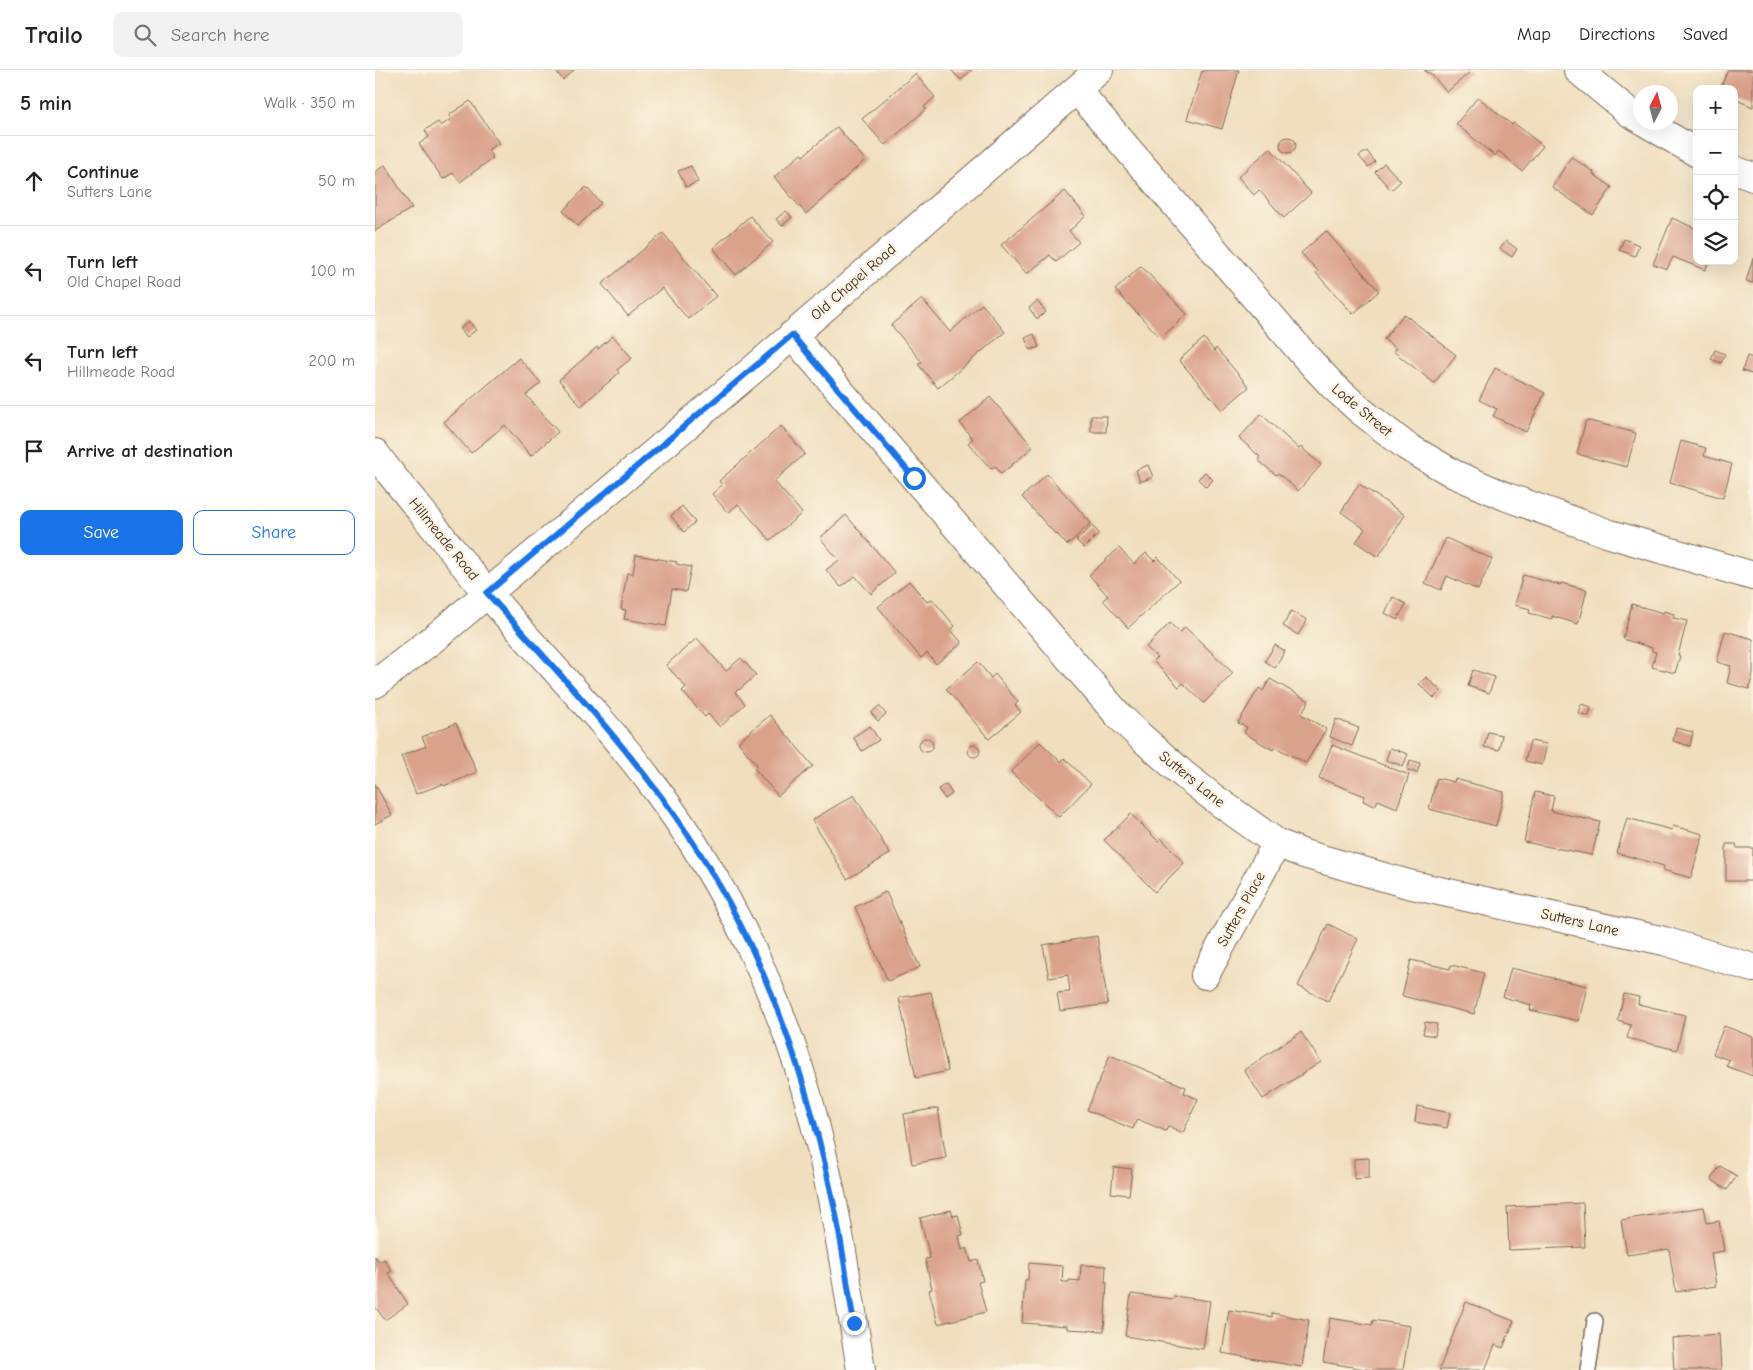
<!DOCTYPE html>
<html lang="en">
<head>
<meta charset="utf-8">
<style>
  body { margin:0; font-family:"Comic Neue",sans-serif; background:#f2f2f2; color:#222 }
  .controls { position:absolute; right:15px; top:15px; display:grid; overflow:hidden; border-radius:10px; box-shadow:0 5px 20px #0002 }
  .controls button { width:45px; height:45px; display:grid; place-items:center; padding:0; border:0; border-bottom:1px solid #e0e0e0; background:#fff; color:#222; font:25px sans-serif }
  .compass { position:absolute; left:1258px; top:15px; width:45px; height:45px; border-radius:50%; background:#fff; box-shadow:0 5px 20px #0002; rotate:6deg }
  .stop { position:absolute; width:15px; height:15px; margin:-11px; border:4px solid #1a73e8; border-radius:50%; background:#fff }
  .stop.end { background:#1a73e8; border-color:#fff; box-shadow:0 1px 5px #0008 }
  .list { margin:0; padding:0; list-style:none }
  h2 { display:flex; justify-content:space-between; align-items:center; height:65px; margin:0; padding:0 20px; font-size:21px }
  h2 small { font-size:16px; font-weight:400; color:#767676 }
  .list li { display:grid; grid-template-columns:32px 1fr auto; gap:15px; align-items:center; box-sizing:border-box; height:90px; padding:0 20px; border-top:1px solid #e0e0e0 }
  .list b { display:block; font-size:19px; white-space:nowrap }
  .list p { margin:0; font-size:16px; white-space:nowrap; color:#767676 }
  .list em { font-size:16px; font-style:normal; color:#767676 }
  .actions { display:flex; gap:10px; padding:15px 20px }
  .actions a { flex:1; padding:11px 0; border:1px solid #1a73e8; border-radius:10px; text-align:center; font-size:18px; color:#1a73e8 }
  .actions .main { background:#1a73e8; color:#fff }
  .icon { flex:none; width:28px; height:28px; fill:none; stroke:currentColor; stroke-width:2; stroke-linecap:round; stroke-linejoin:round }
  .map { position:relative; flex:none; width:1378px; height:1300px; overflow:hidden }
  header { display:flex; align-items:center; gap:30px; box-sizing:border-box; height:70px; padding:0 25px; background:#fff; border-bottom:1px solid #e0e0e0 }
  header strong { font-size:24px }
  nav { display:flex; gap:28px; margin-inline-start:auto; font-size:18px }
  .search { width:350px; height:45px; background:#f2f2f2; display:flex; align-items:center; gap:12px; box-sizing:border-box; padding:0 18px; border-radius:10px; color:#767676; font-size:19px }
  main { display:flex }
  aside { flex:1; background:#fff }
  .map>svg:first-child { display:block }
  .building { fill:#daa18b }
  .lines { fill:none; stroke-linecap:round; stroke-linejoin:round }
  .service-casing { stroke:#7a6956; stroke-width:18 }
  .minor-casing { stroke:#7a6956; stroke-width:30 }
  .tertiary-casing { stroke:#7a6956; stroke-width:30 }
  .service { stroke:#fff; stroke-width:15 }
  .minor { stroke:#fff; stroke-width:28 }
  .tertiary { stroke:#fff; stroke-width:28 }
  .route { stroke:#1a73e8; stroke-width:6 }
  .labels { text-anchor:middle; stroke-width:5; stroke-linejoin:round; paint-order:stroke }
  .street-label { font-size:15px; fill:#3b2a1e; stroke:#fcf5e5 }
</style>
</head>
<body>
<header>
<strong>Trailo</strong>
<div class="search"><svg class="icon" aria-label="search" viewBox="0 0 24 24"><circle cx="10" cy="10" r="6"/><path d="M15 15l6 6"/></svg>Search here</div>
<nav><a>Map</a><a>Directions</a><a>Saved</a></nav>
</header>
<main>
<aside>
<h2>5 min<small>Walk · 350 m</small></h2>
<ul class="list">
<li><svg class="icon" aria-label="ahead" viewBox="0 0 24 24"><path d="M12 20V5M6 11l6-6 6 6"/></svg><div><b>Continue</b><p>Sutters Lane</p></div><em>50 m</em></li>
<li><svg class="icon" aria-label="left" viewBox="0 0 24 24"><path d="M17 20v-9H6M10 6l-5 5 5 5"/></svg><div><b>Turn left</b><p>Old Chapel Road</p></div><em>100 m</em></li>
<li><svg class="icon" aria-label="left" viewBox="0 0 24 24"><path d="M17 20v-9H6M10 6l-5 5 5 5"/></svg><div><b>Turn left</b><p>Hillmeade Road</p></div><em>200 m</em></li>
<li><svg class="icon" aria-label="arrive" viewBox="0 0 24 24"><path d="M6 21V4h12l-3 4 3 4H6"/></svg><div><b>Arrive at destination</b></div></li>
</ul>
<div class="actions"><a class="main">Save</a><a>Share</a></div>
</aside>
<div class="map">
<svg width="1378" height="1300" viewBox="0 0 1378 1300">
  <rect width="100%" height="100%" fill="#fcf5e5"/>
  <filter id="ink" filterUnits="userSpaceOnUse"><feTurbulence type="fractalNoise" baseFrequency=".02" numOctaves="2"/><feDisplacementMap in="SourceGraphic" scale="10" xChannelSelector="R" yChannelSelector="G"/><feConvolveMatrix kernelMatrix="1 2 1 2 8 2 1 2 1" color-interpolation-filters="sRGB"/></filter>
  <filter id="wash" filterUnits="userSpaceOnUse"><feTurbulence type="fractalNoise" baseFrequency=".0096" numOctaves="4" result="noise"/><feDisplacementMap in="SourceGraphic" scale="20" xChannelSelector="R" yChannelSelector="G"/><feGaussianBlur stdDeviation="1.12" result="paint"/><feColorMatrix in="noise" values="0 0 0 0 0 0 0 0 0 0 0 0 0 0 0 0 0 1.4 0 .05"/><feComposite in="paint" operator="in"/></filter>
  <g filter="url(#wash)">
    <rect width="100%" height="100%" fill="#f0debe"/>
    <g id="blocks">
      <path class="building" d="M 180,0 L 199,0 L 188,10 Z
        M 576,0 L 597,0 L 586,10 Z
        M 830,0 L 864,0 L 847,59 L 812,49 L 827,1 L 829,2 Z
        M 1049,0 L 1095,0 L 1096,1 L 1072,22 L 1054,2 L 1052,3 Z
        M 1353,0 L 1378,0 L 1378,37 L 1359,29 L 1361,25 L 1359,19 L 1345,19 Z
        M 540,4 L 560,27 L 549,37 L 551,39 L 510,75 L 487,49 Z
        M 1103,27 L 1137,55 L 1139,53 L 1168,76 L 1147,101 L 1124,81 L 1120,86 L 1081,54 Z
        M 95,31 L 124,73 L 113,80 L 118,88 L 85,112 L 78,103 L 68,109 L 44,74 L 54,67 L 50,60 L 63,52 L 66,56 L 76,49 L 74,45 Z
        M 462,57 L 490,90 L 431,144 L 399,107 L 426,84 L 428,86 Z
        M905 75a8 8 0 1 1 16 0a8 8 0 1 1-16 0Z
        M 895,78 L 936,123 L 909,148 L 884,120 L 879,125 L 863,107 Z
        M 992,81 L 1000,92 L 993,97 L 984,86 Z
        M 1196,87 L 1219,102 L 1218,104 L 1237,117 L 1218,145 L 1177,117 Z
        M 1009,93 L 1026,111 L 1016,120 L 1000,102 Z
        M 10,95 L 37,138 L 0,161 L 0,102 Z
        M 316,96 L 323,112 L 311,117 L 303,101 Z
        M 211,117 L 226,133 L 203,156 L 188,141 Z
        M 690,121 L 711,146 L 694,161 L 704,172 L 681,192 L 675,185 L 652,204 L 626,175 Z
        M 411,141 L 417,147 L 407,156 L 401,149 Z
        M 375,146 L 398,172 L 361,205 L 338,178 Z
        M 1297,148 L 1322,159 L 1322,191 L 1334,191 L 1330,200 L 1298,187 L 1292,199 L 1278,194 Z
        M 951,161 L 1004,221 L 978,244 L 941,203 L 943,201 L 926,183 Z
        M 288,163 L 341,226 L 313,249 L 287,218 L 253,246 L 227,214 Z
        M 1249,169 L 1264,175 L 1260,186 L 1244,180 Z
        M 1131,171 L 1142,179 L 1137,187 L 1125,179 Z
        M 1378,188 L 1378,213 L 1371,211 Z
        M 766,196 L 812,244 L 786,268 L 740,220 Z
        M 547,229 L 575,262 L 607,234 L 630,262 L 563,318 L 543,294 L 547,292 L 516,255 Z
        M 662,231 L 671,242 L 662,249 L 654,238 Z
        M 1029,244 L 1081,285 L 1059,313 L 1018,281 L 1021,279 L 1009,269 Z
        M 94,251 L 101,260 L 92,267 L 85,259 Z
        M 659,264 L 664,277 L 655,280 L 650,268 Z
        M 238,266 L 257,288 L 242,300 L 244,303 L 206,336 L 184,310 L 222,277 L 223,279 Z
        M 829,268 L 839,281 L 841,278 L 874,317 L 847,340 L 804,290 Z
        M 1340,280 L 1350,284 L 1346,293 L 1336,289 Z
        M 1372,286 L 1378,288 L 1377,304 L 1367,301 Z
        M 144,288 L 166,313 L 151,325 L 183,362 L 156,386 L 130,355 L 96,383 L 69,352 Z
        M 1120,298 L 1170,323 L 1151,362 L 1118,346 L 1122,339 L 1104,330 Z
        M 615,327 L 658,377 L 626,404 L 620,396 L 616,399 L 593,373 L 598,369 L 585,353 Z
        M 886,344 L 924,379 L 926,377 L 946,395 L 923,421 L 903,403 L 901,405 L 883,390 L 885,387 L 864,368 Z
        M 716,346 L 732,346 L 731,362 L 716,362 Z
        M 1211,350 L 1261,363 L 1252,397 L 1202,384 Z
        M 406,356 L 430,384 L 399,411 L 427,443 L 395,470 L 363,434 L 353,443 L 337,424 L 347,415 L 344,411 Z
        M 1306,371 L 1331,378 L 1329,386 L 1357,394 L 1348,428 L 1295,413 Z
        M 773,395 L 778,407 L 765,412 L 761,400 Z
        M 830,402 L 838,410 L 831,417 L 823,409 Z
        M 672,404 L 716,453 L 692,475 L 682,464 L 681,465 L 647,427 Z
        M 984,414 L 1030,445 L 1003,487 L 981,472 L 990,459 L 966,442 Z
        M 307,436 L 320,452 L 309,462 L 296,446 Z
        M 471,445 L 520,503 L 496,524 L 480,506 L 466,517 L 451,500 L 464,490 L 445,468 Z
        M 717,456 L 724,463 L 709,478 L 701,470 Z
        M 1071,468 L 1117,489 L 1103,520 L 1072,506 L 1066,520 L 1050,513 Z
        M 744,478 L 759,494 L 771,483 L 779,491 L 783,487 L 804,511 L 753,558 L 728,530 L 733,526 L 714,505 Z
        M 261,485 L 302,492 L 301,494 L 316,497 L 311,522 L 297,519 L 291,556 L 249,549 L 251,540 L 246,539 L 252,503 L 258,504 Z
        M 1148,505 L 1185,515 L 1186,513 L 1212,520 L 1203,554 L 1177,546 L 1177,549 L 1154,543 L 1155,539 L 1140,535 Z
        M 534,511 L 552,532 L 557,529 L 580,556 L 576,560 L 587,573 L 561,594 L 552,583 L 546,588 L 503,537 Z
        M 1018,527 L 1031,534 L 1022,550 L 1010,543 Z
        M 1257,534 L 1288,543 L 1289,541 L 1299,544 L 1298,548 L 1312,551 L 1303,585 L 1305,586 L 1300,603 L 1277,597 L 1281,582 L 1277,581 L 1277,578 L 1248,569 Z
        M 916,541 L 932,550 L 923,565 L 908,556 Z
        M 795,553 L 805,563 L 810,557 L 858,603 L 829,633 L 808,613 L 804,617 L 778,591 L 782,587 L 771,577 Z
        M 1350,561 L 1378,569 L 1378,604 L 1374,619 L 1352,613 L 1356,596 L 1342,592 Z
        M 322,568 L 351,601 L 366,588 L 381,605 L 364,620 L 363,619 L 360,622 L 370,634 L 345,657 L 333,644 L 330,647 L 307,621 L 311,617 L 291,595 Z
        M 900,575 L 910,581 L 900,598 L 890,591 Z
        M 603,592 L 616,608 L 620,604 L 643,632 L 640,635 L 646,642 L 614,669 L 571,619 Z
        M 1098,600 L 1120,607 L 1114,623 L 1093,616 Z
        M 1051,607 L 1066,621 L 1059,628 L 1044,614 Z
        M 895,609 L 934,631 L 926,644 L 951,659 L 931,693 L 900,677 L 898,680 L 869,663 L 872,657 L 863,653 L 884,618 L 888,621 Z
        M 1206,634 L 1216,637 L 1214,646 L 1203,643 Z
        M 504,636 L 511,644 L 503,651 L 496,643 Z
        M 395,645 L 438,696 L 403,726 L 379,698 L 382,695 L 363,672 Z
        M 961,649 L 984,658 L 977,676 L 955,667 Z
        M 81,653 L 102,702 L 69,716 L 68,714 L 41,724 L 26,686 L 51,676 L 47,667 Z
        M 495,656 L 504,670 L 487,681 L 478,667 Z
        M 1301,658 L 1318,662 L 1315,676 L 1298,671 Z
        M 1113,662 L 1127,665 L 1124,680 L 1109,677 Z
        M544 675a7 7 0 1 1 14 0a7 7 0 1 1-14 0Z
        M 1155,671 L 1172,674 L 1167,695 L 1150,691 Z
        M 665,672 L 686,692 L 689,688 L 716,714 L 684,747 L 636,702 Z
        M593 681a6 6 0 1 1 12 0a6 6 0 1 1-12 0Z
        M 957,675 L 1034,705 L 1022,738 L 1003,730 L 1000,736 L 988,731 L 990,726 L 944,708 Z
        M 1015,678 L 1033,684 L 1028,696 L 1011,690 Z
        M 1035,690 L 1045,693 L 1042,703 L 1033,700 Z
        M 1062,708 L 1079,712 L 1080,709 L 1129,722 L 1121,756 L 1054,739 Z
        M 0,714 L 17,745 L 0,754 Z
        M 571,714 L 577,724 L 570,729 L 563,719 Z
        M 1160,722 L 1179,726 L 1176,741 L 1225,752 L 1217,785 L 1149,772 Z
        M 479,725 L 515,784 L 472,809 L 437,750 Z
        M 756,744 L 783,771 L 786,768 L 809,793 L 780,822 L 729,770 Z
        M 1252,748 L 1297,760 L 1298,756 L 1328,764 L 1316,808 L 1288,800 L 1289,796 L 1242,783 Z
        M 1351,774 L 1361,774 L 1362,778 L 1378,778 L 1377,811 L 1351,811 Z
        M 511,822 L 545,897 L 513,911 L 480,837 Z
        M 953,854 L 983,869 L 953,931 L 923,916 Z
        M 722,866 L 733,934 L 685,941 L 682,923 L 695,922 L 693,905 L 674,908 L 668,875 Z
        M 1036,890 L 1075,899 L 1076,895 L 1109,903 L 1099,944 L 1027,926 Z
        M 1136,898 L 1212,916 L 1204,951 L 1155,940 L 1156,935 L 1128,927 Z
        M 556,922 L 573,1001 L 541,1008 L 524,928 Z
        M 1249,924 L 1264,927 L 1263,934 L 1310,945 L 1302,980 L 1252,968 L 1256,955 L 1243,951 Z
        M 1050,952 L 1062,954 L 1060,966 L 1048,964 Z
        M 1349,956 L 1378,967 L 1378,1006 L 1351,996 L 1354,990 L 1338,984 Z
        M 926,962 L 946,992 L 888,1029 L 869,1000 Z
        M 735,985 L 811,1017 L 809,1023 L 823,1029 L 808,1063 L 793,1056 L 791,1061 L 762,1049 L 758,1059 L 712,1040 Z
        M 1042,1036 L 1075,1043 L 1072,1058 L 1040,1052 Z
        M 563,1038 L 571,1088 L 537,1094 L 529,1044 Z
        M 994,1088 L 994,1108 L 979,1109 L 979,1089 Z
        M 1345,1096 L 1362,1106 L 1352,1120 L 1336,1109 Z
        M 739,1097 L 757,1099 L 754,1125 L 736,1123 Z
        M 1208,1133 L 1210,1177 L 1134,1180 L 1132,1137 Z
        M 1329,1137 L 1332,1153 L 1344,1151 L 1349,1181 L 1336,1183 L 1341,1216 L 1301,1222 L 1294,1179 L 1252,1185 L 1246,1150 Z
        M 576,1140 L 578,1146 L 583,1145 L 588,1165 L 584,1166 L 587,1180 L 592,1178 L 596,1192 L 603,1190 L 608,1211 L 603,1212 L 611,1242 L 563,1254 L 554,1220 L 557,1219 L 550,1189 L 555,1188 L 545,1148 Z
        M 0,1186 L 4,1192 L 9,1189 L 17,1201 L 13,1203 L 33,1234 L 10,1250 L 1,1238 L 0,1239 Z
        M 654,1193 L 688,1196 L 687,1212 L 694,1212 L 694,1210 L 705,1211 L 706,1195 L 731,1196 L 730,1213 L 732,1213 L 729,1261 L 692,1259 L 692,1256 L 647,1253 L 650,1210 L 653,1210 Z
        M 756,1224 L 798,1229 L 799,1226 L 835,1231 L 828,1279 L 750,1266 Z
        M 1091,1232 L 1139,1251 L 1128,1278 L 1120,1275 L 1110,1300 L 1064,1300 Z
        M 854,1240 L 897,1247 L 897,1243 L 934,1250 L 927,1297 L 847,1283 Z
        M 955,1248 L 997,1255 L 998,1250 L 1035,1256 L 1028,1300 L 996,1300 L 948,1292 Z
        M 1344,1264 L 1346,1300 L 1299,1300 L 1297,1268 Z"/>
    </g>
  </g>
  <g filter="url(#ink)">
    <use href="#blocks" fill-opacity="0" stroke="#7a6956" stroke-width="1"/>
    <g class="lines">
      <g class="service-casing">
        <path id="service" d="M 1213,1300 L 1220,1251"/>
      </g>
      <g class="minor-casing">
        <path id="minor" d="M 1203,0 L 1255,43 L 1266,49
          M 702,20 L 931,287 L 958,316 L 986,341 L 1031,376 L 1079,404 L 1132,427 L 1235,464 L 1378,506
          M 1270,52 L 1322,83
          M 1359,100 L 1378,107
          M 417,265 L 744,646 L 765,666 L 808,704 L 840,729 L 902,773 L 929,784 L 1033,814 L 1289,871 L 1378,898
          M 0,614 L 62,566 L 381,297 L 724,0
          M 830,905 L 902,773"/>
      </g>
      <g class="tertiary-casing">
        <path id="tertiary" d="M 0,383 C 14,403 31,422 46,441 C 69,469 90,497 113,524 C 168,588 227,647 277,714 C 351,812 410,934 440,1054 C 461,1135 473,1217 486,1300"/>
      </g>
      <use href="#service" class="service"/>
      <use href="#minor" class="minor"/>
      <use href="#tertiary" class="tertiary"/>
    </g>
  </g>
  <g class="lines" filter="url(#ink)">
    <path class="route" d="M 479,1253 C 471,1208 466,1162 455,1117 C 428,994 384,870 313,765 C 255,678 182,601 112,523 L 417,265 L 539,408"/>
  </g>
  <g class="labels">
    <g class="street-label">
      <text transform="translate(478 212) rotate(-41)" y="5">Old Chapel Road</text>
      <text transform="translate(987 340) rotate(40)" y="5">Lode Street</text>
      <text transform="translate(69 469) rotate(51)" y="5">Hillmeade Road</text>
      <text transform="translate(817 709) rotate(39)" y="5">Sutters Lane</text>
      <text transform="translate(866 839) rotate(-61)" y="5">Sutters Place</text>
      <text transform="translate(1205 852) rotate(13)" y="5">Sutters Lane</text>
    </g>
  </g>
</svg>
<div class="controls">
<button>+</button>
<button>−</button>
<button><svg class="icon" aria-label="locate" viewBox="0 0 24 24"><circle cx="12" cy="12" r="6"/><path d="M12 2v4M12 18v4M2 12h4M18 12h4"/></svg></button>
<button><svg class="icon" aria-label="layers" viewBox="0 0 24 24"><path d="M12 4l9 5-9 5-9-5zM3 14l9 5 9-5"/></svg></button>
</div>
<svg class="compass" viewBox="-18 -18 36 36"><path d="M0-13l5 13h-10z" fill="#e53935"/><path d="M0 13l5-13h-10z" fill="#767676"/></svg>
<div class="stop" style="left:539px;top:408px"></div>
<div class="stop end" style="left:479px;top:1253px"></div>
</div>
</main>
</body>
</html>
